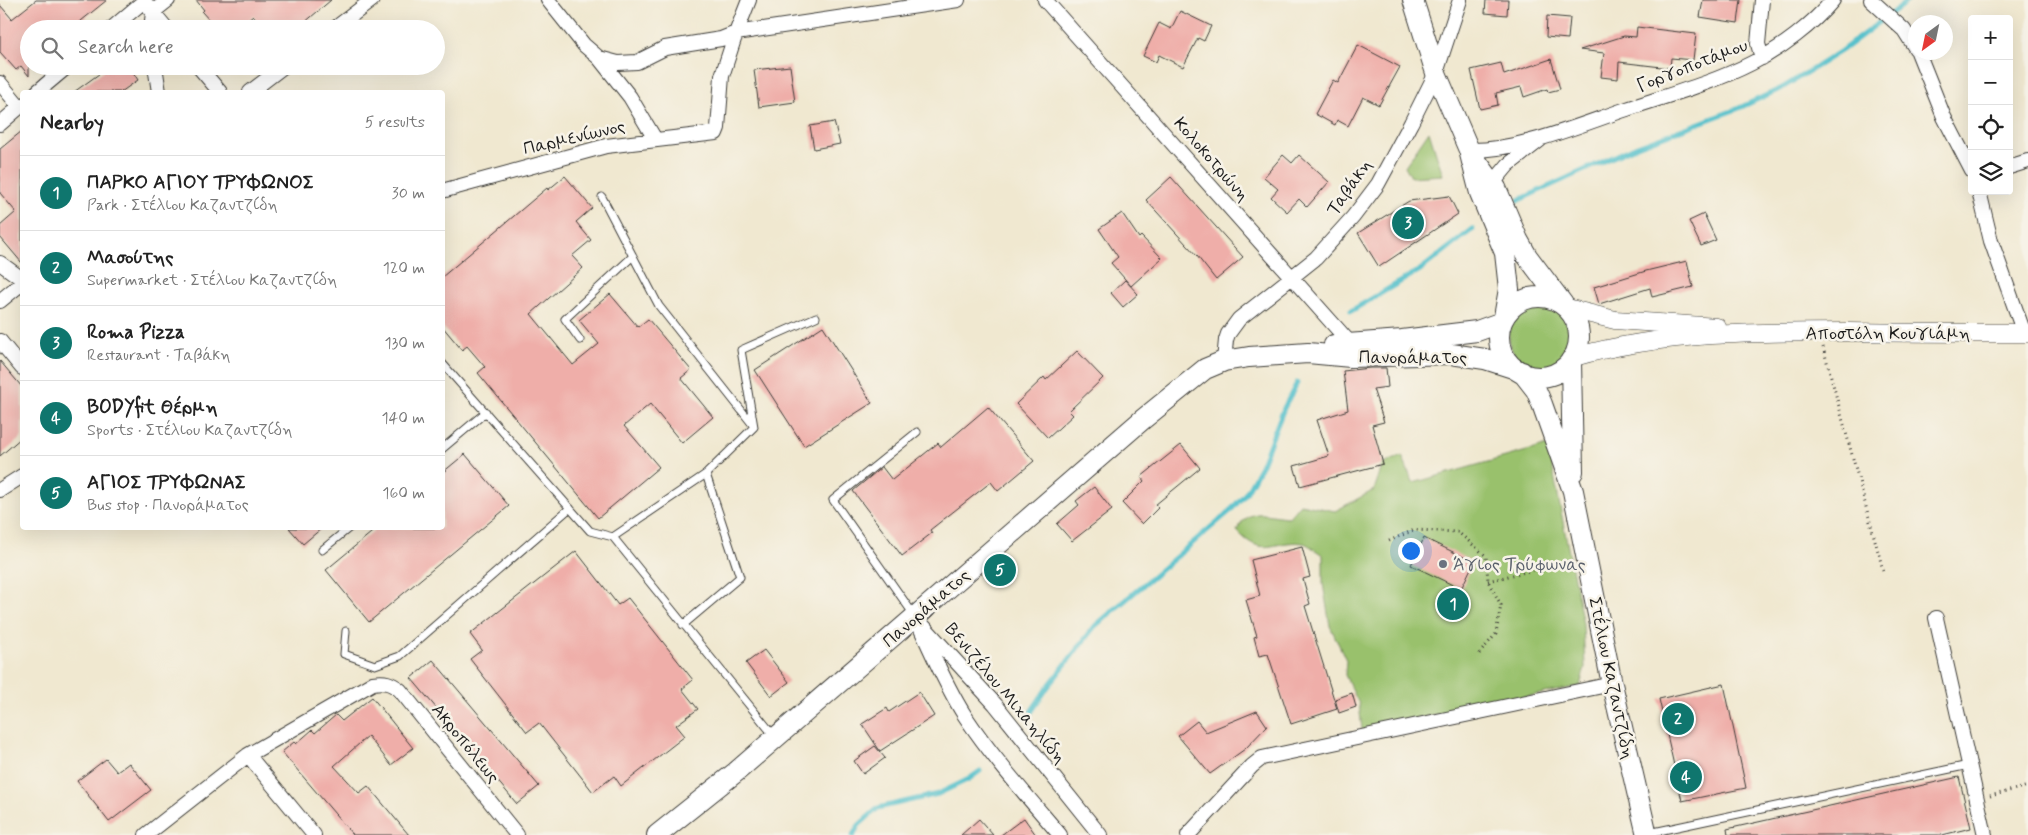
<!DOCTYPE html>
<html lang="en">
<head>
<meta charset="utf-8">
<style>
  body { margin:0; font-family:Mynerve,sans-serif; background:#f6f6f6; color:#222 }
  .controls { position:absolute; right:15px; top:15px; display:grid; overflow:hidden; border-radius:5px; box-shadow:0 5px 20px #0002 }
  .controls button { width:45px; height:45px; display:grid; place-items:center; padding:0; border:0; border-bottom:1px solid #e0e0e0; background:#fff; color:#222; font:25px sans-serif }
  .compass { position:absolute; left:1908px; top:15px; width:45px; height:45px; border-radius:50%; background:#fff; box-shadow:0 5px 20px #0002; rotate:213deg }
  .you { position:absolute; left:1410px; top:550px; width:18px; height:18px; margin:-12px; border:4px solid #fff; border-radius:50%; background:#1a73e8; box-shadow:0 0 0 8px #1a73e833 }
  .badge { display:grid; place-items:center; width:32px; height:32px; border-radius:50%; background:#0f766e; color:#fff; font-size:16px; font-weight:700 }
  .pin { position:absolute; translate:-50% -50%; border:2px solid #fff; box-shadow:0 1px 5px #0006 }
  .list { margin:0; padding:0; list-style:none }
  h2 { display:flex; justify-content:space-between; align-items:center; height:65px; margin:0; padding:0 20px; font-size:21px }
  h2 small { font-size:16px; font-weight:400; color:#767676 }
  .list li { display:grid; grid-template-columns:32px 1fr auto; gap:15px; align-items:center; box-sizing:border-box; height:75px; padding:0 20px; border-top:1px solid #e0e0e0 }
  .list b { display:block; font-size:19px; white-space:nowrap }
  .list p { margin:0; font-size:16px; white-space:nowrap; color:#767676 }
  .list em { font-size:16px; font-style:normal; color:#767676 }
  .icon { flex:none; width:28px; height:28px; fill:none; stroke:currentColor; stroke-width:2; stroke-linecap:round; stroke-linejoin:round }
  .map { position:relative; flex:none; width:2028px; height:835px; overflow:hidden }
  .search { position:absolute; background:#fff; box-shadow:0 5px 20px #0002; left:20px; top:20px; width:425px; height:55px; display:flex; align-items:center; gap:12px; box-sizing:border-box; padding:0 18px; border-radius:28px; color:#767676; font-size:19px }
  .panel { position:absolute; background:#fff; box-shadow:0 5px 20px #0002; left:20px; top:90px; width:425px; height:440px; border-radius:5px }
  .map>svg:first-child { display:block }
  .green { fill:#99c16c; stroke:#5a6e44 }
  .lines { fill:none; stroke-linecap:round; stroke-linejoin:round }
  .stream { stroke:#53c0cb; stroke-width:5 }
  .building { fill:#efaea9 }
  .service-casing { stroke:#3c3b37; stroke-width:9 }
  .minor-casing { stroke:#3c3b37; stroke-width:16 }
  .tertiary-casing { stroke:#3c3b37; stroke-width:19 }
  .secondary-casing { stroke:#3c3b37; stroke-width:22 }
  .path { stroke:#3c3b37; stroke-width:3; stroke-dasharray:1 4; stroke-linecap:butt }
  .service { stroke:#fff; stroke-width:7 }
  .minor { stroke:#fff; stroke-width:14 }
  .tertiary { stroke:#fff; stroke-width:18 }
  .secondary { stroke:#fff; stroke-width:20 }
  .worship-dot { fill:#6b7280; stroke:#f7f3e8; stroke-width:2 }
  .labels { text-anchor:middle; stroke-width:5; stroke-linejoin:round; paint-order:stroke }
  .street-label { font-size:18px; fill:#1c1c1c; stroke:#f7f3e8 }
  .worship-label { font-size:18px; fill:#5b616d; stroke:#f7f3e8; text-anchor:start }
</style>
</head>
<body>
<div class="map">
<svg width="2028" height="835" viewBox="0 0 2028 835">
  <rect width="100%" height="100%" fill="#f7f3e8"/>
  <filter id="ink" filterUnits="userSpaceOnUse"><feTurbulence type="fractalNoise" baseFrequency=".02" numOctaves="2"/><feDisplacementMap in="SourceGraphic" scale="10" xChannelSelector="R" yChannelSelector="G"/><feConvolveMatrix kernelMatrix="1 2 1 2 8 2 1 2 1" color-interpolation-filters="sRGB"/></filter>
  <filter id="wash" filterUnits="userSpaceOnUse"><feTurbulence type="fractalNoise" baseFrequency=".0096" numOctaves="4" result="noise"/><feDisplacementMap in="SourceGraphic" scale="20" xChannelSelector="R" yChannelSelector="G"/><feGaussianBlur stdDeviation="1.12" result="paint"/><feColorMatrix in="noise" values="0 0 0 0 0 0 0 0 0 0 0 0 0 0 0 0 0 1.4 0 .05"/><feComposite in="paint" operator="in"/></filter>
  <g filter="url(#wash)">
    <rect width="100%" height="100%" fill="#f0e8d0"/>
    <path class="green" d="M 1429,131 L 1443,175 L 1411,177 L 1405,166 Z
      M1509 337a31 31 0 1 1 62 0a31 31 0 1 1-62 0Z
      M 1548,445 L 1583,624 L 1585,667 L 1580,686 L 1362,730 L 1359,704 L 1345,675 L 1346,660 L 1330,626 L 1323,584 L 1323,555 C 1317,552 1309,544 1303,543 C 1273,539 1264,560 1237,531 C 1249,505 1266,516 1289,517 L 1300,504 L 1335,511 L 1374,490 L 1383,464 L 1402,456 L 1413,483 Z"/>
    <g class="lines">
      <path class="stream" d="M 1519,200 L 1637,146 L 1737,109 L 1782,88 L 1841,51 L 1909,0
        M 1351,311 L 1420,270 L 1473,229
        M 1029,715 L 1047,688 L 1095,626 L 1230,511 L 1246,493 L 1261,466 L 1284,408 L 1297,383
        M 853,835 L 859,825 L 878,808 L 938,794 L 969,779 L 980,771"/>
    </g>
    <g id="blocks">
      <path class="building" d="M 36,0 L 107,0 L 71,29 L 29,29 L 29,76 L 21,66 L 16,70 L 0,52 L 0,5 L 12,19 Z
        M 196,0 L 331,0 L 297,29 L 263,29 L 253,16 L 238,29 L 217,29 L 202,12 L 204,10 Z
        M 1486,0 L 1508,0 L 1507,15 L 1485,13 Z
        M 1703,0 L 1741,0 L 1738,23 L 1700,17 Z
        M 1180,11 L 1211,26 L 1204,41 L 1198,38 L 1183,67 L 1159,55 L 1156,62 L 1143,56 L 1159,23 L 1171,29 Z
        M 1547,16 L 1570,18 L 1568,39 L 1546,37 Z
        M 1637,27 L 1696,34 L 1693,60 L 1671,58 L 1670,68 L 1619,62 L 1618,79 L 1601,77 L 1604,53 L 1580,50 L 1624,36 L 1636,37 Z
        M 1358,45 L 1400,67 L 1379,105 L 1363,97 L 1348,126 L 1337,120 L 1335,125 L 1315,114 L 1333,80 L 1338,83 Z
        M 1551,59 L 1560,89 L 1548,92 L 1547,89 L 1524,97 L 1521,87 L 1496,93 L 1498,105 L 1480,109 L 1471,70 L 1501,63 L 1504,75 Z
        M 110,66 L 129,66 L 138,80 L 121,92 L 74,92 Z
        M 790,66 L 795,102 L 759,107 L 754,70 Z
        M 834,122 L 840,144 L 814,149 L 810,126 Z
        M 22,131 L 22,263 L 0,237 L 0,226 L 16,212 L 0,193 L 0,149 Z
        M 1283,155 L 1292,163 L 1299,155 L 1329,182 L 1307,207 L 1299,199 L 1287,212 L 1271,197 L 1278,189 L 1264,177 Z
        M 565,176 L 592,208 L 576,222 L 591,240 L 572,256 L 583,268 L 531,314 L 573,365 L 599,344 L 579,320 L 610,294 L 638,327 L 648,319 L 691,370 L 681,378 L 713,417 L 682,443 L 650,404 L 624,426 L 659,467 L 598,518 L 478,373 L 485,367 L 467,346 L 462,350 L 442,326 L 442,277 L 547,188 L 548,190 Z
        M 1171,177 L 1243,257 L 1216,280 L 1197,256 L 1146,200 Z
        M 1449,196 L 1458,214 L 1379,267 L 1358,233 L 1409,201 Z
        M 1122,213 L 1139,238 L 1141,236 L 1162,258 L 1131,286 L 1111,263 L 1118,257 L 1099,229 Z
        M 1704,214 L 1716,240 L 1701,246 L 1689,221 Z
        M 1687,261 L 1693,287 L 1652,297 L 1650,288 L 1599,304 L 1594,287 L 1646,271 Z
        M 1125,280 L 1138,294 L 1123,307 L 1111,293 Z
        M 823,326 L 872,403 L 804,446 L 755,370 Z
        M 1077,351 L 1103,378 L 1069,411 L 1073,415 L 1048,438 L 1016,404 L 1044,377 L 1046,380 Z
        M 0,361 L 22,387 L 22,437 L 0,456 Z
        M 1370,368 L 1386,368 L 1388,387 L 1373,389 L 1384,422 L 1372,425 L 1383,464 L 1300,486 L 1294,466 L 1329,456 L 1317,420 L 1348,410 L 1343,371 Z
        M 988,407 L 1034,461 L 998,491 L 991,482 L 930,530 L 932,533 L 902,556 L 853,491 L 882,467 L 892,480 L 938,443 L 941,447 Z
        M 1181,445 L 1200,468 L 1155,505 L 1158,508 L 1142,524 L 1122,503 L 1144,481 L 1141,477 Z
        M 465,454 L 509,506 L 369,622 L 326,570 L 377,528 L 442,528 L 442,473 Z
        M 1094,487 L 1112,510 L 1072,541 L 1057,524 L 1079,505 L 1076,501 Z
        M 289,528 L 322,528 L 303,544 Z
        M 1424,538 L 1474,562 L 1461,589 L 1411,565 Z
        M 1302,547 L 1310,577 L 1303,579 L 1310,604 L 1305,606 L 1337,709 L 1291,724 L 1268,654 L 1259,656 L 1254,637 L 1257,636 L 1246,600 L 1260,596 L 1251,560 Z
        M 576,551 L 618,605 L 628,598 L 693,680 L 682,689 L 698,709 L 676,725 L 685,736 L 621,786 L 614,776 L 593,792 L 539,723 L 527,732 L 470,659 L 482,650 L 470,634 Z
        M 764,650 L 789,682 L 771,696 L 746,663 Z
        M 433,660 L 539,786 L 517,804 L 411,678 Z
        M 1724,684 L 1746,788 L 1682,801 L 1659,699 Z
        M 919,692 L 934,716 L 880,751 L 862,724 L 887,708 L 889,712 Z
        M 1352,693 L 1356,707 L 1339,713 L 1335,699 Z
        M 372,697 L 413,748 L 391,765 L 368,736 L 334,766 L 359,793 L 368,786 L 409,835 L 353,835 L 282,752 L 294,742 L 296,744 L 312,730 L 315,733 L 336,715 L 342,721 Z
        M 1257,711 L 1267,726 L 1245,749 L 1210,774 L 1178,736 L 1197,721 L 1206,732 Z
        M 875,746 L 885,758 L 863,774 L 854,761 Z
        M 106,759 L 117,772 L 129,763 L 151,790 L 109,822 L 77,781 Z
        M 1959,777 L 1971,828 L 1942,835 L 1728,835 L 1727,829 Z
        M 1024,818 L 1036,835 L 1001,835 Z
        M 979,819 L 993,835 L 961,835 Z"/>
    </g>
  </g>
  <g filter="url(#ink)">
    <use href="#blocks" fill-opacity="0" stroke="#3c3b37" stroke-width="1"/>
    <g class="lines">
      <g class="service-casing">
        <path id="service" d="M 602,197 L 659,306 L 753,425
          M 580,340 L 565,319 L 633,256
          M 442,363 L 590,531 L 613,537 L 775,737
          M 442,449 L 486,412
          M 613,537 L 706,474 L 754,427 L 741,350 L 816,317
          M 322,550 L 349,528
          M 914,615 L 833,500 L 917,432
          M 683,625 L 740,577 L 706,474
          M 346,631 L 344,654 L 375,665 L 400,656 L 570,508
          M 1649,833 L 1969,765"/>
      </g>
      <g class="minor-casing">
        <path id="minor" d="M 143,0 L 167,29
          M 548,0 L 584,45 L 599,58 L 630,97 L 655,139
          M 1045,0 L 1350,343
          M 1871,0 L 1904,30 L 1916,49
          M 111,29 L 144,1
          M 151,29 L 153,12 L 168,0
          M 334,29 L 372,0
          M 1918,52 L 1944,117 L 1972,171
          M 599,58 L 618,63 L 637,62 L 665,48 L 721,39 L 736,33 L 958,0
          M 1762,58 L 1758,44 L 1762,0
          M 155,66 L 159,92
          M 198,66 L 220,92
          M 0,83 L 20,107
          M 37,92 L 68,66
          M 250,92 L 284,66
          M 0,124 L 22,105
          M 1469,150 C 1519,151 1579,125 1627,109 C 1669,95 1713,83 1752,63 C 1782,48 1812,25 1833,0
          M 2009,167 L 2028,161
          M 1493,183 L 1508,165 L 1540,140
          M 442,191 L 606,146 L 716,133 L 718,128 L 722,76 L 736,33 L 749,0
          M 1979,191 L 1991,241 L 2024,333
          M 0,263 L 22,279
          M 0,301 L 22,283
          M 0,341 L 22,368
          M 1224,361 L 1226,340 L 1228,334 L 1239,319 L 1316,258 L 1353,217 L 1378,184 L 1411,123 L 1436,73 L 1460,0
          M 0,490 L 22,476
          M 916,618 L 995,704 L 1100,835
          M 1936,618 L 1985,835
          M 920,627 C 934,657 947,688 965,716 C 993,758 1027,796 1060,835
          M 248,755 L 314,835
          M 146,835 L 248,755 L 373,683 C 385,681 391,683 400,690 L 517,835
          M 1188,835 L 1252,766 L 1262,758 L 1612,684"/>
      </g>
      <g class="tertiary-casing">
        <path id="tertiary" d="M 1567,308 L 1615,320 L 1717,327
          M 1574,357 C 1664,332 1757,332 1849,332 C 1909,333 1968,333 2028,333"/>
      </g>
      <g class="secondary-casing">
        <path id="secondary" d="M 1413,0 L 1436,73 L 1469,150 L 1480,193 L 1505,253 L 1509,289 L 1504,317
          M 1475,159 L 1496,188 L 1518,240 L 1527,256 L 1563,304
          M1499 337a40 40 0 1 1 80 0a40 40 0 1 1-80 0Z
          M 1334,345 L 1402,340 L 1477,331 L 1502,322
          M 1571,360 L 1573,472
          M 1522,372 L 1536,390 L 1542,404 L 1573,491 L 1612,684 L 1647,835
          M 657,835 L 736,772 L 1142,420 L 1205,369 L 1224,361 L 1249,357 L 1308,353 L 1351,357 L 1451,354 L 1485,359 L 1516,369"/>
      </g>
      <path class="path" d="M 1823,347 L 1883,570
        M 1389,541 L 1414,530 L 1458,532 L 1486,556 L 1488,581 L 1501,605 L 1496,634 L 1478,655
        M 1488,581 L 1570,561
        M 1990,796 L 2028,786"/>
      <use href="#service" class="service"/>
      <use href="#minor" class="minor"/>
      <use href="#tertiary" class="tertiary"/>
      <use href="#secondary" class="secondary"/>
    </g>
  </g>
  <circle class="worship-dot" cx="1443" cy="564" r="5"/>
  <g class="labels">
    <g class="street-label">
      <text transform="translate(1692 65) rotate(-21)" y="6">Γοργοποτάμου</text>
      <text transform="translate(574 137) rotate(-13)" y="6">Παρμενίωνος</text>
      <text transform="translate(1212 159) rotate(49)" y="6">Κολοκοτρώνη</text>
      <text transform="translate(1349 187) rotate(-55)" y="6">Ταβάκη</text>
      <text x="1888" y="339">Αποστόλη Κουγιάμη</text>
      <text x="1413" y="363">Πανοράματος</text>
      <text transform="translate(926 608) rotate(-41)" y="6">Πανοράματος</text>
      <text transform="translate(1612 678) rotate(78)" y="6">Στέλιου Καζαντζίδη</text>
      <text transform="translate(1006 693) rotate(50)" y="6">Βενιζέλου Μιχαηλίδη</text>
      <text transform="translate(466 743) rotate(51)" y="6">Ακροπόλεως</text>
    </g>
    <g class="worship-label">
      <text x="1453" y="570">Άγιος Τρύφωνας</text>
    </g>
  </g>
</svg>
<div class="controls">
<button>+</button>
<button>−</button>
<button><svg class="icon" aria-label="locate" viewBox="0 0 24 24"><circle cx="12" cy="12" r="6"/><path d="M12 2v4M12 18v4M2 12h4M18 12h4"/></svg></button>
<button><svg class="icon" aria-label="layers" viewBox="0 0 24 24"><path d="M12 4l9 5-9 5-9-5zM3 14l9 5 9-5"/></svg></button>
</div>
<svg class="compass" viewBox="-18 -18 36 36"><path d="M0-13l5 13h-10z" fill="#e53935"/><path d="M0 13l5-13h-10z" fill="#767676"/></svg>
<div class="you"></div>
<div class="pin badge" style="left:1453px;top:604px">1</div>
<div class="pin badge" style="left:1678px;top:719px">2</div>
<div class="pin badge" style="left:1408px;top:223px">3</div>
<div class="pin badge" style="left:1686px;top:777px">4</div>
<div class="pin badge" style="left:1000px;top:570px">5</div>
<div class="search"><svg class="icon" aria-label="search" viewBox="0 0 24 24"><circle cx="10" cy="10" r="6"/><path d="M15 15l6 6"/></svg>Search here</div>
<section class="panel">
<h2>Nearby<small>5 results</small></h2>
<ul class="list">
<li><span class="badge">1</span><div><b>ΠΑΡΚΟ ΑΓΙΟΥ ΤΡΥΦΩΝΟΣ</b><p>Park · Στέλιου Καζαντζίδη</p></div><em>30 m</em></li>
<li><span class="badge">2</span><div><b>Μασούτης</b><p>Supermarket · Στέλιου Καζαντζίδη</p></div><em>120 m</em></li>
<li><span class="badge">3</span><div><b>Roma Pizza</b><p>Restaurant · Ταβάκη</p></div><em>130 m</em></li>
<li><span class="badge">4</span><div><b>BODYfit Θέρμη</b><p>Sports · Στέλιου Καζαντζίδη</p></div><em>140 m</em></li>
<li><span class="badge">5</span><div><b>ΑΓΙΟΣ ΤΡΥΦΩΝΑΣ</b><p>Bus stop · Πανοράματος</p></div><em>160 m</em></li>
</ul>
</section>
</div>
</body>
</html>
